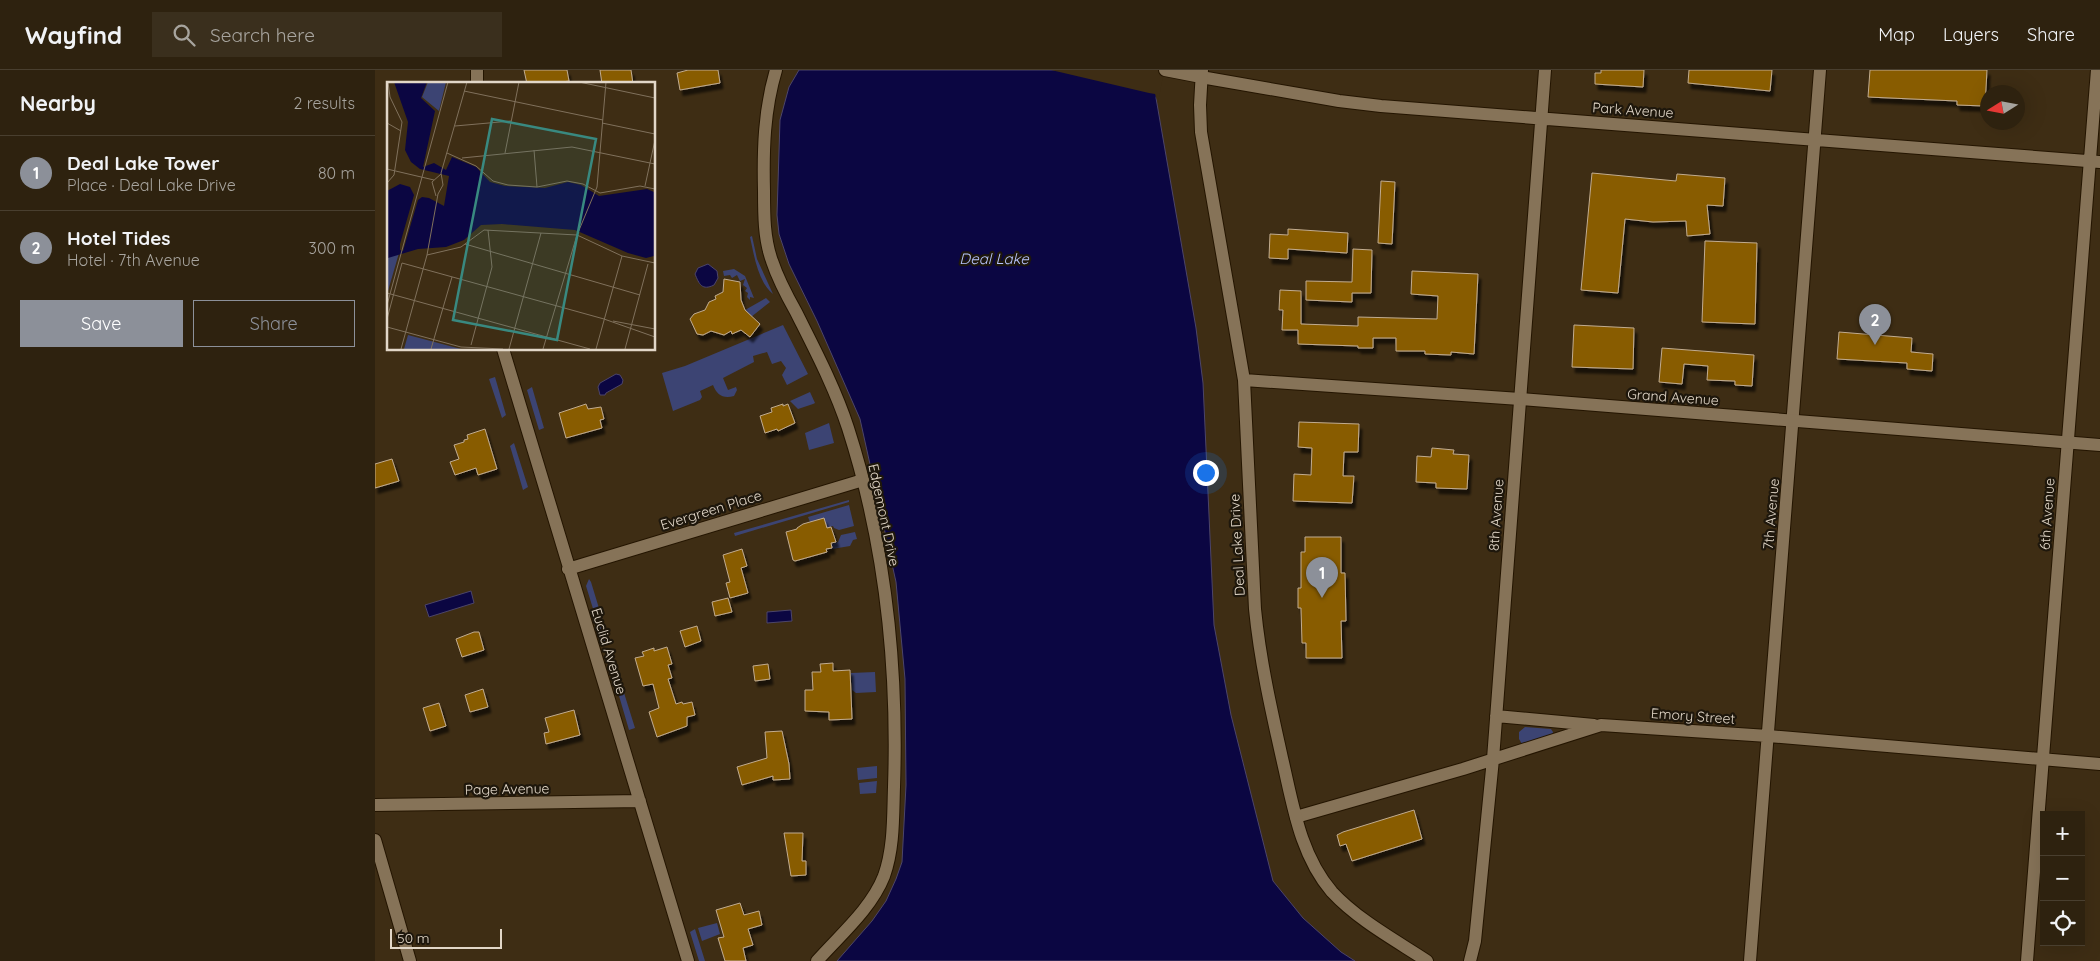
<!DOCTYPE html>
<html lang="en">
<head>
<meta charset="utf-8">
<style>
  body { margin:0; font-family:Quicksand,sans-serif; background:#3a2f1d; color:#f1f3f6 }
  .controls { position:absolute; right:15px; bottom:15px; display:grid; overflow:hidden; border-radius:0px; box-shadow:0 5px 20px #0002 }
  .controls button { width:45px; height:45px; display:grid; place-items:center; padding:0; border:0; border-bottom:1px solid #493f2f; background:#2e220f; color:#f1f3f6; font:25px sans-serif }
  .compass { position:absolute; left:1605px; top:15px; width:45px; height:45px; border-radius:50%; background:#2e220f; box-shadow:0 5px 20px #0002; rotate:259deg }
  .scale { position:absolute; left:15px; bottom:12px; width:112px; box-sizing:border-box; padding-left:5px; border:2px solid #e2d7c8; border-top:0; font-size:14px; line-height:18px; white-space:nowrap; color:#e2d7c8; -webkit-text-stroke:4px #1e170c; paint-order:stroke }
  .you { position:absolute; left:830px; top:402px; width:18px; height:18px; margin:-12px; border:4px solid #fff; border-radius:50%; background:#1a73e8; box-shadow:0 0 0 8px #1a73e833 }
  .badge { display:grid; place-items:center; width:32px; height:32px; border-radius:50%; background:#8c9099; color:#fff; font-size:16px; font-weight:700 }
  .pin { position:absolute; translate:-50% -41px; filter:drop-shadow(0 1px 2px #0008) }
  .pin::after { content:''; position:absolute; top:26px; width:18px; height:15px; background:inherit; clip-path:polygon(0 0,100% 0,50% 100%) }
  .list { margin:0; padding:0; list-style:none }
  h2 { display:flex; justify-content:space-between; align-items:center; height:65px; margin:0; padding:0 20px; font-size:21px }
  h2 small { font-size:16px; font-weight:400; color:#a7a49e }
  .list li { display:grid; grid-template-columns:32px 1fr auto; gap:15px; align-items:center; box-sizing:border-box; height:75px; padding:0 20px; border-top:1px solid #493f2f }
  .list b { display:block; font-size:19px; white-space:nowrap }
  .list p { margin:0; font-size:16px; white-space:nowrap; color:#a7a49e }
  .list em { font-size:16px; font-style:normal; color:#a7a49e }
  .actions { display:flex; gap:10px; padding:15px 20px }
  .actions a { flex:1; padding:11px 0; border:1px solid #8c9099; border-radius:0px; text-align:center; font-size:18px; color:#8c9099 }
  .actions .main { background:#8c9099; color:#fff }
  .icon { flex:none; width:28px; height:28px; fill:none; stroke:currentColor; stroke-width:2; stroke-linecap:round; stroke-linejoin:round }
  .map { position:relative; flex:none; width:1725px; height:891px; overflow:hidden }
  header { display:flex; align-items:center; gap:30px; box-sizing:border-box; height:70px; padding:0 25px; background:#2e220f; border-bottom:1px solid #493f2f }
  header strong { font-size:24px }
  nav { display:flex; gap:28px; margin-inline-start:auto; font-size:18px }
  .search { width:350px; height:45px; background:#3a2f1d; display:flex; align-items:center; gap:12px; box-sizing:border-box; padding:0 18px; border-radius:0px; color:#a7a49e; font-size:19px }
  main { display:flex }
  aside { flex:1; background:#2e220f }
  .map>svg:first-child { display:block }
  .green { fill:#3c4473 }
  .water { fill:#0b0642; stroke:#4c456a }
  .pier { fill:#3e2d14 }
  .building { fill:#885b01; stroke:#c1ac90; filter:url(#shadow) }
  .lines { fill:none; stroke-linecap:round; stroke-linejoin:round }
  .street-casing { stroke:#241500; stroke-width:14 }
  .secondary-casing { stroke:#241500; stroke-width:14 }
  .street { stroke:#867358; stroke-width:12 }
  .secondary { stroke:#867358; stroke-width:12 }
  .labels { text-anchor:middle; stroke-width:4.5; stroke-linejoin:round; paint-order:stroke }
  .street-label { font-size:14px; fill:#e2d7c8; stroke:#1e170c }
  .water-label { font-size:15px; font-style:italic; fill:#b8c5fe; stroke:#1e170c }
  .inset-road { fill:none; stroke:#80715c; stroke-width:1 }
  .view { fill:#398980; fill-opacity:0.15; stroke:#398980; stroke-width:2.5 }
  .inset-edge { fill:none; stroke:#e2d7c8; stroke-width:2.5 }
</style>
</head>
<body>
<header>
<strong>Wayfind</strong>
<div class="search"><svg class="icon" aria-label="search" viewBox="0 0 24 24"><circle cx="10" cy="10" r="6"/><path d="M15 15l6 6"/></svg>Search here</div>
<nav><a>Map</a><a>Layers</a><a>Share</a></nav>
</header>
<main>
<aside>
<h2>Nearby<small>2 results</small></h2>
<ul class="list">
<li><span class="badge">1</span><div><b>Deal Lake Tower</b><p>Place · Deal Lake Drive</p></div><em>80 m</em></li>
<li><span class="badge">2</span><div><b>Hotel Tides</b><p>Hotel · 7th Avenue</p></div><em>300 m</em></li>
</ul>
<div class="actions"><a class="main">Save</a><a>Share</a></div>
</aside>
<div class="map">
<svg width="1725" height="891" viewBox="0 0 1725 891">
  <defs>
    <filter id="shadow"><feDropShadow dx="3" dy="5.5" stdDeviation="1" flood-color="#0009"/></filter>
  </defs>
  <rect width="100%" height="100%" fill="#3e2d14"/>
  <path class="green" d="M 377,166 L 382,189 L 398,224 C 383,212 379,185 375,167 Z
    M 359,199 L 370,206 L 379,228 L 375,227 L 375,230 L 372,227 L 373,223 L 370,221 L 372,218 L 368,215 L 370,209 L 365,211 L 362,205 L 357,208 L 355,205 L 349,206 L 348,201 Z
    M 391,228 L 395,232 L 376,247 L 370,240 Z
    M 408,255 L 433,304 L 412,315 L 407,305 L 411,298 L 406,291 L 397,294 L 392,282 L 378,286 L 379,292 L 348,308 L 353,320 L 361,317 L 362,320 L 359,326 C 348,329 342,325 338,315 L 325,321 L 327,327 L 325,330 L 298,341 L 287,303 L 310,296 Z
    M 120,307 L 131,345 L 127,348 L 114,309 Z
    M 157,317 L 169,358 L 164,360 L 152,320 Z
    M 435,322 L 440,333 L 438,334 L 423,339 L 415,331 Z
    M 454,353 L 459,373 L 434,380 L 430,363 Z
    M 139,373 L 153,417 L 148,420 L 135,376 Z
    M 474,430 L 474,432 L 360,466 L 359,463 Z
    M 474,435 L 479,456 L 464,460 L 459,458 L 458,456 L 452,458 L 435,452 L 433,447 Z
    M 480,462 L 482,469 L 478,470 L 475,476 L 457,479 L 456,474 L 463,472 L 466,465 Z
    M 214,509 L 216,512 L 234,571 L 228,571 L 211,516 Z
    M 500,602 L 501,622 L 481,623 L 477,620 L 476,603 Z
    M 245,610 L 260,658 L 254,660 L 240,612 Z
    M 1150,657 L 1176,659 L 1178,662 L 1177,666 L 1147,674 L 1144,669 L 1144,662 Z
    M 502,696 L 502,708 L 483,710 L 482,698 Z
    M 502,711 L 501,723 L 485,724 L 484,713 Z
    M 342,853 L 345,864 L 327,871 L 323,858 Z
    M 320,859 L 330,891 L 324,891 L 315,862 Z"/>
  <path class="water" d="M 424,0 L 786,0 L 781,28 L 821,258 L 828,313 L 839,555 L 856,645 L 898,811 L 928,848 L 966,882 L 980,891 L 462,891 L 497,851 L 511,831 L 521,809 L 527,792 L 531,715 L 530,609 L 521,512 L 485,349 L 442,251 L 414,194 L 404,164 L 402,145 L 405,50 L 414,17 Z
    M 333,194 L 342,201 L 343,208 L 339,215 C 327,221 324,214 320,204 L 323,198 Z
    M 241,304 L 245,305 L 248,310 L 247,314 L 231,323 L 230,325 L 225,325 L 223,317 L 225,313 Z
    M 96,521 L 99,533 L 54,547 L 50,535 Z
    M 416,540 L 417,551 L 392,553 L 392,542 Z"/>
  <path class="pier" d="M 676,0 L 789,0 L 783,33 L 780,24 L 774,23 Z"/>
  <path class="building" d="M 149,0 L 192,0 L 194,11 L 187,12 L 187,14 L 152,14 Z
    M 225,0 L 256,0 L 258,14 L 227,14 Z
    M 313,0 L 343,0 L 345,13 L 305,20 L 302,3 Z
    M 1226,0 L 1269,0 L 1268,17 L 1220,14 L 1220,3 L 1226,3 Z
    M 1314,0 L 1397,0 L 1395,21 L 1313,13 Z
    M 1495,0 L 1612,0 L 1610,36 L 1582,35 L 1582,31 L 1493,27 Z
    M 1217,103 L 1301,111 L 1302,104 L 1350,108 L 1348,136 L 1332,135 L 1335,164 L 1312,166 L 1311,151 L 1278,152 L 1250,149 L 1243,223 L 1206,220 Z
    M 1006,111 L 1020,112 L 1017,174 L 1003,173 Z
    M 913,159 L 973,163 L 972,183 L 913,179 L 913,189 L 894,188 L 895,164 L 913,165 Z
    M 1330,171 L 1382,173 L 1380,254 L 1327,252 Z
    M 978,179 L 997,180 L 996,223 L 977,223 L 977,232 L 931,230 L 931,211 L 977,212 Z
    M 1037,201 L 1103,204 L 1099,284 L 1076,282 L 1076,285 L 1050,284 L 1050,281 L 1021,281 L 1021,268 L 998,268 L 998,278 L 983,278 L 983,276 L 923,274 L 923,260 L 907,260 L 908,240 L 904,240 L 905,220 L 926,221 L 926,254 L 983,256 L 983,247 L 1062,249 L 1063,226 L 1036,224 Z
    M 349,209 L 365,212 L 366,230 L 370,240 L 385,254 L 375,267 L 366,260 L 357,264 L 356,261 L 349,265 L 336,261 L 328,265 L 322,264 L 315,249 L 319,244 L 330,240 L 334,232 L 341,229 L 340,226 L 348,222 Z
    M 1199,255 L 1259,258 L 1258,299 L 1197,297 Z
    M 1464,262 L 1537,268 L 1536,282 L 1558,284 L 1557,301 L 1532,299 L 1532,293 L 1462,289 Z
    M 1287,278 L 1379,285 L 1377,316 L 1360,315 L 1360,311 L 1332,310 L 1333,296 L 1309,294 L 1307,314 L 1284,312 Z
    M 211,334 L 213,339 L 226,337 L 229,349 L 225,350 L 227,358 L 191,368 L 184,343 Z
    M 408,334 L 408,336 L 413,334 L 420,353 L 403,361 L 402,359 L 390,363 L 385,346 L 397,342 L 396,338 Z
    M 924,352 L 984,354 L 983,382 L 969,382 L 968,406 L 979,406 L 977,433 L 918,431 L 919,404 L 936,405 L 937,378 L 923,377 Z
    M 110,359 L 122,399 L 103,405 L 101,398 L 80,405 L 75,392 L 84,389 L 79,375 L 89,372 L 89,370 L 93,369 L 92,365 Z
    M 1057,378 L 1079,380 L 1078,384 L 1094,385 L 1092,419 L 1061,418 L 1061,413 L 1041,412 L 1042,386 L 1056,387 Z
    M 17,389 L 24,411 L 0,418 L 0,394 Z
    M 449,448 L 452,458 L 456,457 L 461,472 L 456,473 L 457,478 L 451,479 L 452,482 L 420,491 L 418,490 L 411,462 L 422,459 L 422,458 L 428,454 Z
    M 930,467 L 966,467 L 966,503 L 970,503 L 971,551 L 966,551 L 967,588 L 931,588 L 931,573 L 927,573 L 926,538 L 923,538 L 923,518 L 926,518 L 926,482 L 930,482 Z
    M 367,479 L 372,496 L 366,498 L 373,523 L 355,528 L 351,513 L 355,512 L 348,485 Z
    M 353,528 L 357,542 L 340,546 L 337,532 Z
    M 322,556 L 326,571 L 310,577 L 305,561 Z
    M 99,562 L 104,562 L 109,580 L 87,587 L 81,569 Z
    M 292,577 L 297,594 L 293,595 L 297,608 L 293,609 L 301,634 L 307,632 L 308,634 L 317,632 L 320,645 L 312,647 L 312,656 L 282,667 L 274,642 L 284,638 L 278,614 L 268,616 L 260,588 L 269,586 L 267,582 L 279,578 L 279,581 Z
    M 458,593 L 458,601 L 475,600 L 477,649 L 454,650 L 454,642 L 430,641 L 430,620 L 438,620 L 437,602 L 446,602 L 445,594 Z
    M 393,594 L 395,609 L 380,611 L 378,596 Z
    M 108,619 L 113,637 L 95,642 L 90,625 Z
    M 64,633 L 71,656 L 55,661 L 48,638 Z
    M 199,640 L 205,665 L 171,674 L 169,663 L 174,662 L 170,648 Z
    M 407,661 L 414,694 L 415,709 L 398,710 L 398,706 L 367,715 L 362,697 L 392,688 L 390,662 Z
    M 1039,740 L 1047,769 L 977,791 L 971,774 L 965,776 L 962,765 L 968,762 Z
    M 409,763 L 428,763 L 427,791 L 431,791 L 431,805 L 416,806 Z
    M 365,833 L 369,845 L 384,841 L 387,855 L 373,859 L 378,875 L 368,878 L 371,891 L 350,891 L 343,868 L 349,867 L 341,840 Z"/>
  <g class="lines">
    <g class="street-casing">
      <path id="street" d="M 826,7 L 964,31 L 1006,36 L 1725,92
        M 102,14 L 102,0
        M 128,279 L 313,891
        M 193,499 L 488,410
        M 1121,646 L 1219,655
        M 0,735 L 265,731
        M 921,747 L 1088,699 L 1226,655 L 1393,666 L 1725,694
        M 0,770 L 35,891
        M 1095,891 L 1100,871 L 1118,689 L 1170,0
        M 1375,891 L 1445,0
        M 1652,891 L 1722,0"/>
    </g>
    <g class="secondary-casing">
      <path id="secondary" d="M 401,0 C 389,40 388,80 389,121 C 389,145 389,169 397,191 C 403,209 412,226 421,242 C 440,280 460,318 473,358 C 510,473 523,597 519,717 C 518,747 519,778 509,806 C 496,839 465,865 442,891
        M 790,0 L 826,7
        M 827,0 L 825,35 L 826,62 L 869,310 L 880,539 C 885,590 896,639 907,688 C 918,735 925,785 957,822 C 983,850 1020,870 1052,891
        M 869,310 L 1145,329 L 1725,375"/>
    </g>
    <use href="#street" class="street"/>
    <use href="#secondary" class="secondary"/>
  </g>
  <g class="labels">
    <g class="street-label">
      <text transform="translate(1258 40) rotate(4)" y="5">Park Avenue</text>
      <text transform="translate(1298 327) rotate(4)" y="5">Grand Avenue</text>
      <text transform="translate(336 440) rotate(-17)" y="5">Evergreen Place</text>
      <text transform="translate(1396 444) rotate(-85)" y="5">7th Avenue</text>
      <text transform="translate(1672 444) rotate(-86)" y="5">6th Avenue</text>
      <text transform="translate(509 445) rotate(78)" y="5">Edgemont Drive</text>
      <text transform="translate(1121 445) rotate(-86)" y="5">8th Avenue</text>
      <text transform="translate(862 475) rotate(-93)" y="5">Deal Lake Drive</text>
      <text transform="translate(234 581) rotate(73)" y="5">Euclid Avenue</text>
      <text transform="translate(1318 646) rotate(4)" y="5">Emory Street</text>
      <text transform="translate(132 719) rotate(-1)" y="5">Page Avenue</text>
    </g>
    <g class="water-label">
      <text x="619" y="194">Deal Lake</text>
    </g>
  </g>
  <g transform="translate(12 12)">
    <rect width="268" height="268" fill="#3e2d14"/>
    <path d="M 41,0 L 59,0 L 52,29 L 35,15 ZM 12,171 L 1,209 L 0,209 L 0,175 ZM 21,253 L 74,267 L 103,267 L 17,267 Z" fill="#3c4473"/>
    <path d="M 7,0 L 40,0 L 34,16 L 48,29 L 36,85 L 47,81 L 59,88 L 65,75 L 89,85 L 103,100 L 118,104 L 158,106 L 181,100 L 194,103 L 212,114 L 260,107 L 267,110 L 267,174 L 259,176 L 241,171 L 188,148 L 115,142 L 94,143 L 77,158 L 59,165 L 31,167 L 1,176 L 0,109 L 13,102 L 23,105 L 27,113 L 13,162 L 13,168 L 16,169 L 31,118 L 35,115 L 42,116 L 57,124 L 62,94 L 33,87 L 24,80 L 18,68 L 21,40 Z" fill="#0b0642"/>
    <path class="inset-road" d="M 192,0 L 268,16M 77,9 L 216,38M 0,41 L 14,49M 215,41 L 268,52M 68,44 L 124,39M 147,68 L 150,105M 60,71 L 89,84 L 106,99 L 121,103 L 150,105 L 180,99 L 196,102 L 213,111 L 253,104 L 268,107M 118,71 L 132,0M 75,76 L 185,65 L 268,82M 0,87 L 47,98M 0,101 L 7,93 L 15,40 L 3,15 L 1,0M 258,104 L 268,58M 49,114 L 45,100 L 54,92M 78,162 L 253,213M 40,173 L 51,112 L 56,103 L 54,91 L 80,0M 0,211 L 203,267M 0,223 L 61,0M 0,237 L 15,181 L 217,237 L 268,255M 226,239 L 268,247M 0,245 L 74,265 L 116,267M 84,263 L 105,185 L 101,148M 14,267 L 40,173 L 74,165 L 97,148 L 190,153 L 210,105 L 219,0M 44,267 L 65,195M 122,267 L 154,151M 156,267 L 190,153 L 235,174 L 268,181M 209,267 L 235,174M 238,267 L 261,182"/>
    <path class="view" d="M 105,37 L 209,57 L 170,258 L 66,238 Z"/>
    <rect width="268" height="268" class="inset-edge"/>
  </g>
</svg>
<div class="controls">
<button>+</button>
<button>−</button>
<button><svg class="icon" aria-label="locate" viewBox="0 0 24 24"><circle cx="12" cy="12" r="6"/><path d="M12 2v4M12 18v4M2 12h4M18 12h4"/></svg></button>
</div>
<svg class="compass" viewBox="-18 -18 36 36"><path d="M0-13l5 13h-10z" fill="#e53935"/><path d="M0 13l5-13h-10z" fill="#a7a49e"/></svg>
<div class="scale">50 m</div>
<div class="you"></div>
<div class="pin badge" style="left:947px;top:528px">1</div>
<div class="pin badge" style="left:1500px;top:275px">2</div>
</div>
</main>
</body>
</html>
